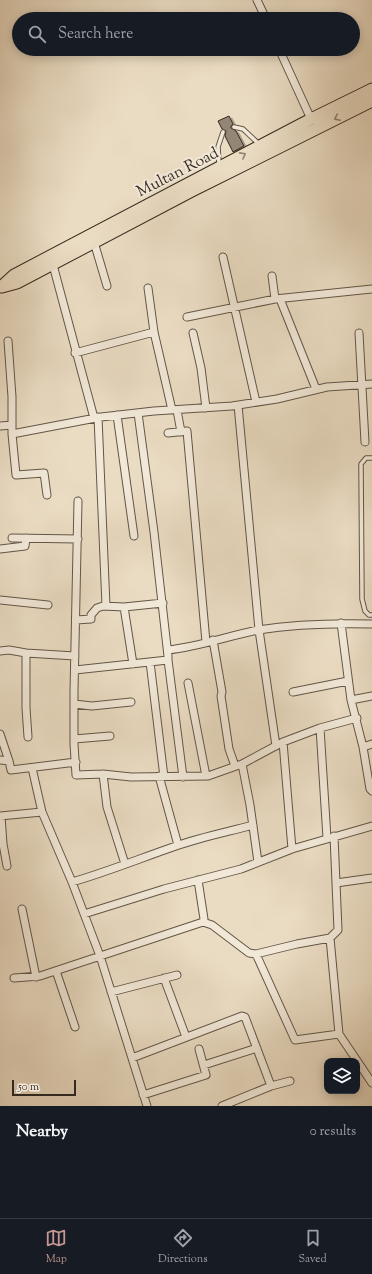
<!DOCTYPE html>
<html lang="en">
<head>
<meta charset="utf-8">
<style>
  body { margin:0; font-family:"Sorts Mill Goudy",serif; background:#20242c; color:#f1f3f6 }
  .controls { position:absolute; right:12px; bottom:12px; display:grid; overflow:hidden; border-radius:8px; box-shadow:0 2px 10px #0003 }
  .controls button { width:36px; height:36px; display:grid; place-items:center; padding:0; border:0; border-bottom:1px solid #363941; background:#171b24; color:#f1f3f6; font:20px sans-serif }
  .scale { position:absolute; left:12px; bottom:10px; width:64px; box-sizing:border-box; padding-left:4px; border:2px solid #36291e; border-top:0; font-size:11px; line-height:14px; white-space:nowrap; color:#36291e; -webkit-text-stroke:3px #f1e8d8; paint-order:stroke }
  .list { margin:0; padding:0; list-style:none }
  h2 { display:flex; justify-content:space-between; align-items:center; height:52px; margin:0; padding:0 16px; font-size:17px }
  h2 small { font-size:13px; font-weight:400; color:#9ea1a6 }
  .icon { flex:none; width:22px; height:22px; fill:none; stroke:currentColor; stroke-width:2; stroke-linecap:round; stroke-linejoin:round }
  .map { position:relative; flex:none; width:372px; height:1106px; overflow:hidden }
  .search { position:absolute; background:#171b24; box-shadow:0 2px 10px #0003; left:12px; right:12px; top:12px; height:44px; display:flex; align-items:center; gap:10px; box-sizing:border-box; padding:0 14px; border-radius:22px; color:#9ea1a6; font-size:15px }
  .sheet { height:112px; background:#171b24 }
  nav { display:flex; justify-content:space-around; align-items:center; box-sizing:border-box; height:56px; border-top:1px solid #363941; background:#171b24; font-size:11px; color:#9ea1a6 }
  nav a { display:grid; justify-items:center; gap:2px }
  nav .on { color:#c59692 }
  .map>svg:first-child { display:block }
  .building { fill:#948674; stroke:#36291e; filter:url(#shadow) }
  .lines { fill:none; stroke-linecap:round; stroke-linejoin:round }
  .lane-casing { stroke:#635647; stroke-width:5.5 }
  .street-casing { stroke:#635647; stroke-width:9 }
  .primary-casing { stroke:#36291e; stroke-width:13 }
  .lane { stroke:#f1e8d8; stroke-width:3.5 }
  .street { stroke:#f1e8d8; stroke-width:7 }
  .primary { stroke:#eadcc3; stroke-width:11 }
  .oneway { stroke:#908270 }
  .labels { text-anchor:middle; stroke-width:4; stroke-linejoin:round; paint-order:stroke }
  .street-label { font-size:16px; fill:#36291e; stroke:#f1e8d8 }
</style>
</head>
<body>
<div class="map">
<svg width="372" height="1106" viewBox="0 0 372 1106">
  <defs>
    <filter id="shadow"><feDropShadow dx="3" dy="2" stdDeviation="0" flood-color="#0004"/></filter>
  </defs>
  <rect width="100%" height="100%" fill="#eadcc3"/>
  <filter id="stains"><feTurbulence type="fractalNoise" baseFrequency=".005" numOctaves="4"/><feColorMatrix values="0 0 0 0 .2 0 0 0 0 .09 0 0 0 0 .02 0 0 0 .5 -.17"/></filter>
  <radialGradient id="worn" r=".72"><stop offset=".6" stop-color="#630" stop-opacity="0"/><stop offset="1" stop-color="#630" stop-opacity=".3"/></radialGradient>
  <path class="building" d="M 229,116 L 233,124 L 231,126 L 231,128 L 236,131 L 244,146 L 233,152 L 225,136 L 226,131 L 222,129 L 218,121 Z"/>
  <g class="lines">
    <g class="lane-casing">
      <path id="lane" d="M 234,127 L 243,129 L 260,145
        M 219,164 L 218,147 L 223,132
        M 372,458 L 366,458 L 361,464 L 362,599 L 365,611 L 369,615 L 372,615"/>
    </g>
    <g class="street-casing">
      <path id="street" d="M 257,0 L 266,19
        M 279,49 L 311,119
        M 94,242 L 107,286
        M 223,257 L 256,402
        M 53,265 L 94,418
        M 272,276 L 275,299
        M 148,288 L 154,332 L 172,410
        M 280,299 L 316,389
        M 187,317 L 275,299 L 372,289
        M 193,333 L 201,368 L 206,408
        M 359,333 L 365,442
        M 8,341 L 12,397 L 12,434 L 16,475 L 44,473 L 47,495
        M 75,353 L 154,332
        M 238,405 L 259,630 L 276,746
        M 177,410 L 181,432
        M 138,413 L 154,532 L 168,656 L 168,660 L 183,777
        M 117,415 L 134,536
        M 98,417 L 106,606
        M 0,426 L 12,425
        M 168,433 L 187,431 L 206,642
        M 12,434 L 101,417 L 154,411 L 232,406 L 277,399 L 327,387 L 372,384
        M 78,501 L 74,691 L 74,744 L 76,775 L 103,774 L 131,777 L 208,776 L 242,764 L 283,742 L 320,728 L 357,718
        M 12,538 L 78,539
        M 0,549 L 25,546 L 26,538
        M 0,600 L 48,605
        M 124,607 L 133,664
        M 76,620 L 91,619 L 91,615 L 97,608 L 103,606 L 124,607 L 163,603
        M 341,623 L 351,700 L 363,747 L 370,789 L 372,791
        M 213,640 L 222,692 L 221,696 L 229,749 L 235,766
        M 168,650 C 198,647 228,636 258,630 C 296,624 334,623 372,624
        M 0,651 L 9,650 L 26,653 L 75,656
        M 26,653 L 26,708 L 28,737
        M 150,662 L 164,777
        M 75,670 L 168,660
        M 188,683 L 206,776
        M 293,692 L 348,681
        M 351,700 L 372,696
        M 74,704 L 92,706 L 131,702
        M 320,728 L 327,838
        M 0,734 L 9,761 L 11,770 L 76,762
        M 74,739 L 110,736
        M 283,742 L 292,849
        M 363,747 L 372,744
        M 0,760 L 9,761
        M 242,764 L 250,805 L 258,862
        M 32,768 L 42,812 L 72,882 L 100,956 L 147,1106
        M 103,774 L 107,807 L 125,864
        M 159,776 L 178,845
        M 0,816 L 42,812
        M 1,816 L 3,844 L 7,866
        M 72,882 C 107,872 141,858 176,846 C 201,837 227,832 253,825
        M 336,883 L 372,878
        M 22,909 L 36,977
        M 84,914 L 164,889 L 241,869 L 292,849 L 372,826
        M 203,922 L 212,925 L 249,953 L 256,954 L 297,944 L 330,938 L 338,930 L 334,836
        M 330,938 L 339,1034 L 372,1083
        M 256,954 L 295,1040 L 339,1034
        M 56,971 L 75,1027
        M 14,978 L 40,976 L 203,922 L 204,919 L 198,880
        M 164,978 L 186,1037
        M 111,992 L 177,975
        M 132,1058 L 242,1016 L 245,1017 L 271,1086
        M 204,1065 L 257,1048
        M 143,1095 L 206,1075 L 199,1049
        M 222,1106 L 271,1086 L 290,1081"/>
    </g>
    <g class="primary-casing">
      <path id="primary" d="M 1,287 L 14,275 L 311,119 L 372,89
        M 2,287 L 17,283 L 192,191 L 372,101"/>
    </g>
    <use href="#lane" class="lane"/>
    <use href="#street" class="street"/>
    <use href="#primary" class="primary"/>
  </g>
  <defs><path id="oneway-chevron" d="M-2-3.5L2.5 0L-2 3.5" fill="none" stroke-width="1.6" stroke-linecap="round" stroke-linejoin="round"/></defs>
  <g class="oneway">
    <use href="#oneway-chevron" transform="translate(337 118) rotate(153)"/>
    <use href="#oneway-chevron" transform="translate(243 155) rotate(-28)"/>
  </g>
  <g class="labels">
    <g class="street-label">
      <text transform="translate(177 171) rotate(-27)" y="6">Multan Road</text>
    </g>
  </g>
  <rect width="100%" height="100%" filter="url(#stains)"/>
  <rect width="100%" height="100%" fill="url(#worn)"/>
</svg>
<div class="controls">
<button><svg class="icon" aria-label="layers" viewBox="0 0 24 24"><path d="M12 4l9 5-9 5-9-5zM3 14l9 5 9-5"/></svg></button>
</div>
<div class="scale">50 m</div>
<div class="search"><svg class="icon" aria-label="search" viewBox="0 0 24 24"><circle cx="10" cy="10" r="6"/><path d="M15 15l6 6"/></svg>Search here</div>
</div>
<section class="sheet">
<h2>Nearby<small>0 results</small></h2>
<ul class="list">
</ul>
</section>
<nav>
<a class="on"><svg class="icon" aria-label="map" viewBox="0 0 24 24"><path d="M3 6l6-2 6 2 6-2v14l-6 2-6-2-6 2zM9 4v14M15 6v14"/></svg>Map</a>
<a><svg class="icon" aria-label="directions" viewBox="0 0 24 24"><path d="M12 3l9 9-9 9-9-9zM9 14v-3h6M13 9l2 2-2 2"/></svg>Directions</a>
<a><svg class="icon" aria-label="saved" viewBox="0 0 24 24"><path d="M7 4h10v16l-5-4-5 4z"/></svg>Saved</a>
</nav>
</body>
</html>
